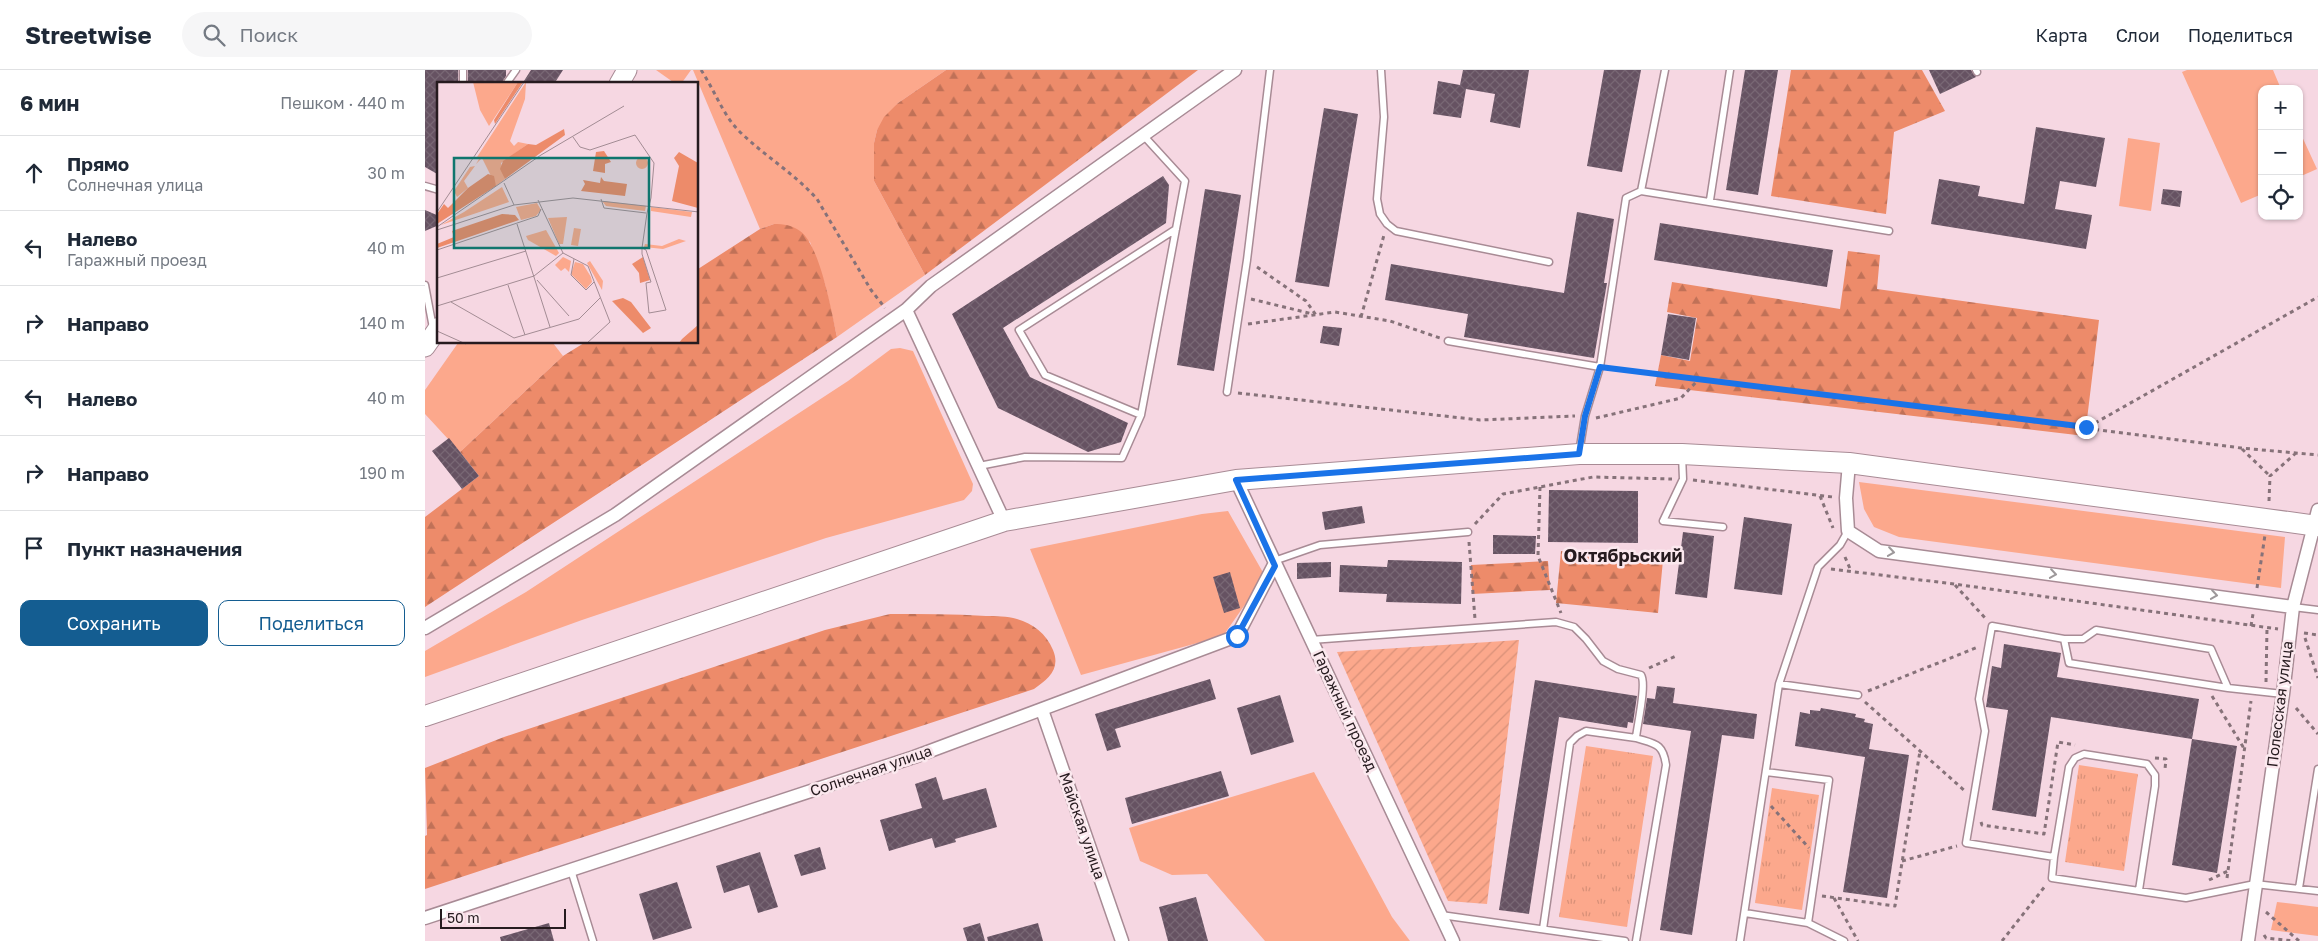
<!DOCTYPE html>
<html lang="ru">
<head>
<meta charset="utf-8">
<style>
  body { margin:0; font-family:"Golos Text",sans-serif; background:#f6f6f7; color:#1f2937 }
  .controls { position:absolute; right:15px; top:15px; display:grid; overflow:hidden; border-radius:10px; box-shadow:0 1px 4px #0004 }
  .controls button { width:45px; height:45px; display:grid; place-items:center; padding:0; border:0; border-bottom:1px solid #e0e1e3; background:#fff; color:#1f2937; font:25px sans-serif }
  .scale { position:absolute; left:15px; bottom:12px; width:126px; box-sizing:border-box; padding-left:5px; border:2px solid #261b1f; border-top:0; font-size:14px; line-height:18px; white-space:nowrap; color:#261b1f; -webkit-text-stroke:4px #fbe8ee; paint-order:stroke }
  .stop { position:absolute; width:15px; height:15px; margin:-11px; border:4px solid #1a73e8; border-radius:50%; background:#fff }
  .stop.end { background:#1a73e8; border-color:#fff; box-shadow:0 1px 5px #0008 }
  .list { margin:0; padding:0; list-style:none }
  h2 { display:flex; justify-content:space-between; align-items:center; height:65px; margin:0; padding:0 20px; font-size:21px }
  h2 small { font-size:16px; font-weight:400; color:#747a83 }
  .list li { display:grid; grid-template-columns:32px 1fr auto; gap:15px; align-items:center; box-sizing:border-box; height:75px; padding:0 20px; border-top:1px solid #e0e1e3 }
  .list b { display:block; font-size:19px; white-space:nowrap }
  .list p { margin:0; font-size:16px; white-space:nowrap; color:#747a83 }
  .list em { font-size:16px; font-style:normal; color:#747a83 }
  .actions { display:flex; gap:10px; padding:15px 20px }
  .actions a { flex:1; padding:11px 0; border:1px solid #145d91; border-radius:10px; text-align:center; font-size:18px; color:#145d91 }
  .actions .main { background:#145d91; color:#fff }
  .icon { flex:none; width:28px; height:28px; fill:none; stroke:currentColor; stroke-width:2; stroke-linecap:round; stroke-linejoin:round }
  .map { position:relative; flex:none; width:1893px; height:871px; overflow:hidden }
  header { display:flex; align-items:center; gap:30px; box-sizing:border-box; height:70px; padding:0 25px; background:#fff; border-bottom:1px solid #e0e1e3 }
  header strong { font-size:24px }
  nav { display:flex; gap:28px; margin-inline-start:auto; font-size:18px }
  .search { width:350px; height:45px; background:#f6f6f7; display:flex; align-items:center; gap:12px; box-sizing:border-box; padding:0 18px; border-radius:28px; color:#747a83; font-size:19px }
  main { display:flex }
  aside { flex:1; background:#fff }
  .map>svg:first-child { display:block }
  .grass { fill:#fca88c }
  .forest { fill:url(#forest-firs) }
  .park { fill:url(#park-tufts) }
  .garden { fill:url(#garden-furrows) }
  .building { fill:url(#building-cross-hatch) }
  .lines { fill:none; stroke-linecap:round; stroke-linejoin:round }
  .lane-casing { stroke:#a88b95; stroke-width:9 }
  .street-casing { stroke:#a88b95; stroke-width:15 }
  .secondary-casing { stroke:#a88b95; stroke-width:21 }
  .primary-casing { stroke:#a88b95; stroke-width:22 }
  .path { stroke:#867279; stroke-width:3; stroke-dasharray:4 4; stroke-linecap:butt }
  .lane { stroke:#fff; stroke-width:6 }
  .street { stroke:#fff; stroke-width:12 }
  .secondary { stroke:#fff; stroke-width:19 }
  .primary { stroke:#fff; stroke-width:20 }
  .oneway { stroke:#9d989a }
  .route { stroke:#1a73e8; stroke-width:6 }
  .labels { text-anchor:middle; stroke-width:5; stroke-linejoin:round; paint-order:stroke }
  .street-label { font-size:15px; fill:#261b1f; stroke:#fbe8ee }
  .quarter-label { font-size:18px; font-weight:bold; fill:#261b1f; stroke:#fbe8ee }
  .inset-road { fill:none; stroke:#a38c94; stroke-width:1 }
  .view { fill:#0f766e; fill-opacity:0.15; stroke:#0f766e; stroke-width:2.5 }
  .inset-edge { fill:none; stroke:#261b1f; stroke-width:2.5 }
</style>
</head>
<body>
<header>
<strong>Streetwise</strong>
<div class="search"><svg class="icon" aria-label="search" viewBox="0 0 24 24"><circle cx="10" cy="10" r="6"/><path d="M15 15l6 6"/></svg>Поиск</div>
<nav><a>Карта</a><a>Слои</a><a>Поделиться</a></nav>
</header>
<main>
<aside>
<h2>6 мин<small>Пешком · 440 m</small></h2>
<ul class="list">
<li><svg class="icon" aria-label="ahead" viewBox="0 0 24 24"><path d="M12 20V5M6 11l6-6 6 6"/></svg><div><b>Прямо</b><p>Солнечная улица</p></div><em>30 m</em></li>
<li><svg class="icon" aria-label="left" viewBox="0 0 24 24"><path d="M17 20v-9H6M10 6l-5 5 5 5"/></svg><div><b>Налево</b><p>Гаражный проезд</p></div><em>40 m</em></li>
<li><svg class="icon" aria-label="right" viewBox="0 0 24 24"><path d="M7 20v-9h11M14 6l5 5-5 5"/></svg><div><b>Направо</b></div><em>140 m</em></li>
<li><svg class="icon" aria-label="left" viewBox="0 0 24 24"><path d="M17 20v-9H6M10 6l-5 5 5 5"/></svg><div><b>Налево</b></div><em>40 m</em></li>
<li><svg class="icon" aria-label="right" viewBox="0 0 24 24"><path d="M7 20v-9h11M14 6l5 5-5 5"/></svg><div><b>Направо</b></div><em>190 m</em></li>
<li><svg class="icon" aria-label="arrive" viewBox="0 0 24 24"><path d="M6 21V4h12l-3 4 3 4H6"/></svg><div><b>Пункт назначения</b></div></li>
</ul>
<div class="actions"><a class="main">Сохранить</a><a>Поделиться</a></div>
</aside>
<div class="map">
<svg width="1893" height="871" viewBox="0 0 1893 871">
  <defs>
    <pattern id="forest-firs" width="22" height="20" patternUnits="userSpaceOnUse" patternTransform="scale(1.25)"><rect width="22" height="20" fill="#ed8b6a"/><path d="M5 1l3.5 6h-7zM16 11l3.5 6h-7z" fill="#c07157"/></pattern>
    <pattern id="park-tufts" width="24" height="20" patternUnits="userSpaceOnUse" patternTransform="scale(1.25)"><rect width="24" height="20" fill="#fca88c"/><path d="M3 7l-1-3M5 7V3M7 7l1-3M15 17l-1-3M17 17v-4M19 17l1-3" fill="none" stroke="#d89078"/></pattern>
    <pattern id="garden-furrows" width="10" height="10" patternUnits="userSpaceOnUse" patternTransform="scale(1.25)"><rect width="10" height="10" fill="#fca88c"/><path d="M-1 1l2-2M0 10L10 0M9 11l2-2" fill="none" stroke="#d89078"/></pattern>
    <pattern id="building-cross-hatch" width="8" height="8" patternUnits="userSpaceOnUse" patternTransform="scale(1.25)"><rect width="8" height="8" fill="#665262"/><path d="M0 0l8 8M0 8l8-8" fill="none" stroke="#786774"/></pattern>
  </defs>
  <rect width="100%" height="100%" fill="#f6d7e2"/>
  <path class="grass" d="M 231,0 L 266,0 L 256,14 L 247,14 L 248,12 Z
    M 268,0 L 521,0 L 473,33 L 452,60 L 449,73 L 449,111 L 500,205 L 412,267 L 400,214 L 385,172 L 349,154 L 335,159 Z
    M 1762,0 L 1848,0 L 1856,19 L 1837,19 L 1837,124 L 1816,133 L 1757,2 Z
    M 1874,60 L 1892,99 L 1874,107 Z
    M 1703,68 L 1735,73 L 1726,141 L 1694,136 Z
    M 33,273 L 128,273 L 138,286 L 35,382 L 0,344 L 0,320 Z
    M 475,278 L 488,281 L 548,414 L 547,421 L 539,430 L 401,468 L 157,550 L 0,607 L 0,581 L 101,522 L 423,311 L 466,279 Z
    M 1434,412 L 1860,467 L 1856,518 L 1474,467 L 1449,457 L 1439,439 Z
    M 803,441 L 840,506 L 798,566 L 656,605 L 605,479 L 777,444 Z
    M 889,702 L 967,847 L 985,871 L 840,871 L 782,804 L 747,805 L 715,791 L 704,758 Z
    M 1852,832 L 1893,837 L 1893,866 L 1846,860 Z"/>
  <path class="forest" d="M 521,0 L 773,0 L 500,205 L 449,111 L 449,73 L 452,60 L 459,47 L 473,33 Z
    M 1366,0 L 1497,0 L 1520,41 L 1469,62 L 1461,144 L 1346,126 Z
    M 349,154 C 359,154 367,155 375,161 C 395,175 407,243 412,267 L 0,537 L 0,447 L 54,406 L 35,382 L 138,286 L 159,273 L 272,272 L 273,199 L 335,159 Z
    M 1423,181 L 1455,185 L 1452,219 L 1674,250 L 1660,366 L 1230,316 L 1236,285 L 1265,291 L 1272,248 L 1242,242 L 1247,212 L 1415,239 Z
    M 1136,481 L 1238,490 L 1233,543 L 1131,533 Z
    M 1123,491 L 1125,520 L 1047,524 L 1046,495 Z
    M 465,544 C 497,544 529,544 561,546 C 571,546 582,546 592,549 C 608,554 621,563 628,580 C 636,599 623,609 609,619 L 0,819 L 0,766 L 2,765 L 0,698 L 79,667 L 400,560 Z"/>
  <path class="park" d="M 1161,676 L 1228,686 L 1202,857 L 1134,847 Z
    M 1654,695 L 1713,704 L 1699,801 L 1640,792 Z
    M 1347,718 L 1394,725 L 1377,840 L 1330,833 Z"/>
  <path class="garden" d="M 1094,570 L 1062,834 L 1023,831 L 912,582 Z"/>
  <path class="building" d="M 0,0 L 33,0 L 33,14 L 14,14 L 14,105 L 0,97 Z
    M 43,0 L 81,0 L 81,6 L 76,14 L 43,14 Z
    M 106,0 L 138,0 L 129,14 L 97,14 Z
    M 1038,0 L 1104,0 L 1095,58 L 1065,52 L 1070,24 L 1041,19 L 1036,48 L 1008,44 L 1013,11 L 1035,15 Z
    M 1179,0 L 1216,0 L 1197,102 L 1162,96 Z
    M 1320,0 L 1353,0 L 1333,125 L 1301,120 Z
    M 1504,0 L 1546,0 L 1551,7 L 1515,24 Z
    M 899,38 L 933,44 L 904,217 L 870,212 Z
    M 1611,57 L 1680,68 L 1671,117 L 1635,111 L 1630,139 L 1667,145 L 1661,179 L 1506,154 L 1514,109 L 1555,116 L 1553,126 L 1599,134 Z
    M 738,106 L 744,115 L 741,153 L 578,258 L 605,307 L 703,353 L 696,372 L 663,382 L 573,338 L 527,244 Z
    M 780,119 L 816,125 L 789,301 L 752,295 Z
    M 1738,119 L 1757,121 L 1755,137 L 1736,134 Z
    M 0,140 L 14,146 L 14,155 L 0,161 Z
    M 1152,142 L 1189,149 L 1179,213 L 1182,213 L 1169,288 L 1039,267 L 1043,244 L 960,230 L 966,194 L 1139,223 Z
    M 1235,153 L 1408,180 L 1402,217 L 1229,190 Z
    M 1243,244 L 1271,248 L 1264,290 L 1236,285 Z
    M 898,256 L 917,258 L 914,276 L 895,273 Z
    M 24,368 L 54,406 L 37,419 L 7,381 Z
    M 1124,420 L 1213,421 L 1213,473 L 1123,472 Z
    M 937,436 L 940,453 L 900,460 L 897,442 Z
    M 1319,447 L 1367,454 L 1357,525 L 1309,519 Z
    M 1258,462 L 1289,466 L 1282,528 L 1250,524 Z
    M 1068,465 L 1111,466 L 1110,484 L 1068,484 Z
    M 963,490 L 1037,492 L 1036,534 L 961,532 L 962,524 L 914,522 L 915,495 L 962,497 Z
    M 906,492 L 906,507 L 872,509 L 872,493 Z
    M 805,502 L 815,538 L 799,543 L 788,507 Z
    M 1579,574 L 1636,583 L 1632,607 L 1774,629 L 1767,669 L 1626,647 L 1611,747 L 1567,740 L 1583,640 L 1561,637 L 1567,596 L 1576,598 Z
    M 785,609 L 791,629 L 690,659 L 696,677 L 682,681 L 670,644 Z
    M 1110,610 L 1212,626 L 1208,653 L 1203,652 L 1202,658 L 1134,647 L 1104,844 L 1074,840 Z
    M 1232,616 L 1250,618 L 1248,633 L 1332,644 L 1329,669 L 1297,665 L 1267,865 L 1235,860 L 1266,661 L 1218,654 L 1222,628 L 1230,629 Z
    M 855,625 L 869,672 L 826,685 L 812,638 Z
    M 1396,638 L 1431,644 L 1430,647 L 1440,649 L 1439,652 L 1448,654 L 1444,679 L 1484,685 L 1462,828 L 1418,822 L 1440,687 L 1370,676 L 1375,642 L 1385,644 L 1385,640 L 1395,641 Z
    M 1767,669 L 1812,676 L 1792,803 L 1747,795 Z
    M 796,701 L 804,726 L 707,754 L 700,728 Z
    M 511,707 L 518,730 L 561,718 L 572,757 L 530,769 L 531,772 L 510,778 L 507,768 L 464,781 L 455,750 L 497,738 L 490,714 Z
    M 395,777 L 401,799 L 376,806 L 369,785 Z
    M 335,782 L 353,837 L 333,843 L 324,815 L 299,823 L 291,796 Z
    M 252,812 L 267,858 L 228,870 L 214,824 Z
    M 771,827 L 783,871 L 743,871 L 734,837 Z
    M 124,853 L 129,871 L 76,871 L 75,867 Z
    M 555,853 L 560,871 L 542,871 L 538,858 Z
    M 613,853 L 618,871 L 563,871 L 562,867 Z"/>
  <g class="lines">
    <g class="lane-casing">
      <path id="lane" d="M 956,0 L 959,47 L 952,129 L 955,144 L 962,154 L 971,161 L 1124,192
        M 1551,0 L 1552,2
        M 38,14 L 38,0
        M 81,14 L 91,0
        M 718,65 L 760,111 L 716,345 L 620,305 L 594,260 L 751,159
        M 0,116 L 14,120
        M 1216,121 L 1464,161
        M 1285,130 L 1305,0
        M 0,215 L 8,258
        M 1023,271 L 1175,297
        M 802,322 L 822,190 L 845,0
        M 1154,383 L 1160,346 L 1175,297 L 1201,128 L 1216,121 L 1240,0
        M 1257,385 L 1258,409 L 1238,451 L 1298,457
        M 554,396 L 600,387 L 697,388 L 716,345
        M 849,491 L 895,475 L 1043,462
        M 1868,537 L 1893,540
        M 1639,569 L 1658,569 L 1671,560 L 1786,579 L 1803,618
        M 886,570 L 1131,552 L 1149,557 L 1161,569 L 1178,591 L 1193,599 L 1216,605 C 1222,614 1212,656 1211,668 C 1230,674 1238,673 1241,695 L 1211,871
        M 1354,614 L 1433,625
        M 1858,624 L 1803,618 L 1644,593 L 1639,569 L 1567,556 L 1554,629 L 1560,661 L 1541,773 L 1629,787 L 1627,808 L 1761,828 L 1830,814 L 1893,821
        M 1341,702 L 1404,710 L 1383,853 L 1419,871
        M 1629,787 L 1644,697 L 1650,688 L 1659,684 L 1722,694 L 1730,705 L 1730,716 L 1714,820
        M 146,800 L 168,871
        M 1874,818 L 1893,699
        M 1320,843 L 1383,853
        M 1016,845 L 1200,871
        M 1118,859 L 1145,673 L 1152,666 L 1161,661 L 1211,668
        M 1315,871 L 1354,614 L 1393,497 L 1415,475 L 1423,461"/>
    </g>
    <g class="street-casing">
      <path id="street" d="M 481,240 L 579,451
        M 1424,393 L 1421,428 L 1423,461 L 1454,481 L 1868,537
        M 811,410 L 1028,871
        M 0,558 L 190,445 L 481,240 L 506,216 L 810,0
        M 617,640 L 697,871
        M 0,848 L 489,687 L 812,566 L 849,495
        M 1823,871 L 1858,624 L 1868,537 L 1893,440"/>
    </g>
    <g class="secondary-casing">
      <path id="secondary" d="M 194,14 L 202,0
        M 0,277 L 14,257"/>
    </g>
    <g class="primary-casing">
      <path id="primary" d="M 0,646 L 579,451 L 811,410 L 1154,384 L 1257,384 L 1424,393 L 1893,456"/>
    </g>
    <path class="path" d="M 276,0 C 289,19 297,43 313,60 C 338,85 369,103 392,129 L 446,220 L 460,238
      M 832,197 L 881,231 L 891,245
      M 826,229 L 888,244
      M 936,247 L 959,165
      M 823,254 L 910,242 L 965,251 L 1015,268
      M 1186,298 L 1816,378 L 1893,385
      M 813,323 L 1055,350 L 1150,346
      M 1171,348 L 1256,328 L 1274,309
      M 1663,357 L 1893,227
      M 1817,379 L 1845,406
      M 1268,410 L 1408,427
      M 1115,417 L 1113,486 L 1136,543
      M 1395,426 L 1408,458
      M 1844,431 L 1845,406 L 1871,383
      M 1050,454 L 1078,424 L 1168,407 L 1247,409
      M 1044,472 L 1050,549
      M 1420,487 L 1426,501
      M 1406,499 L 1529,514 L 1853,559
      M 1530,515 L 1561,549
      M 1832,518 L 1840,465
      M 1826,556 L 1828,544
      M 1879,563 L 1893,565
      M 1880,568 L 1893,608
      M 1224,598 L 1251,586
      M 1841,612 L 1842,558
      M 1443,621 L 1553,577
      M 1787,626 L 1820,680
      M 1440,632 L 1540,721
      M 1871,638 L 1893,664
      M 1730,688 L 1741,689 L 1740,699
      M 1346,736 L 1384,778
      M 1556,752 L 1557,755 L 1619,764 L 1633,672 L 1650,675
      M 1477,791 L 1532,776
      M 1802,808 L 1826,631
      M 1784,810 L 1803,801
      M 1397,826 L 1470,836 L 1495,681
      M 1409,828 L 1433,871
      M 1841,842 L 1874,871
      M 1839,865 L 1841,868 L 1869,871
      M 1577,871 L 1621,815"/>
    <use href="#lane" class="lane"/>
    <use href="#street" class="street"/>
    <use href="#secondary" class="secondary"/>
    <use href="#primary" class="primary"/>
  </g>
  <defs><path id="oneway-chevron" d="M-2-3.5L2.5 0L-2 3.5" fill="none" stroke-width="1.6" stroke-linecap="round" stroke-linejoin="round" transform="scale(1.25)"/></defs>
  <g class="oneway">
    <use href="#oneway-chevron" transform="translate(1466 482) rotate(8)"/>
    <use href="#oneway-chevron" transform="translate(1628 504) rotate(8)"/>
    <use href="#oneway-chevron" transform="translate(1789 525) rotate(8)"/>
  </g>
  <g class="lines">
    <path class="route" d="M 812,566 L 850,496 L 811,410 L 1154,384 L 1160,346 L 1175,297 L 1661,357"/>
  </g>
  <g class="labels">
    <g class="street-label">
      <text transform="translate(1855 634) rotate(-83)" y="5">Полесская улица</text>
      <text transform="translate(920 641) rotate(65)" y="5">Гаражный проезд</text>
      <text transform="translate(446 701) rotate(-19)" y="5">Солнечная улица</text>
      <text transform="translate(657 756) rotate(71)" y="5">Майская улица</text>
    </g>
    <g class="quarter-label">
      <text x="1198" y="492">Октябрьский</text>
    </g>
  </g>
  <g transform="translate(12 12)">
    <rect width="261" height="261" fill="#f6d7e2"/>
    <path d="M 36,0 L 81,0 L 52,44 L 43,28 ZM 89,0 L 88,17 L 73,59 L 77,64 L 81,60 L 91,62 L 64,81 L 68,97 L 59,104 L 45,76 L 39,82 L 42,77 L 40,75 ZM199 81a6 6 0 1 1 12 0a6 6 0 1 1-12 0ZM 38,84 L 27,99 L 31,106 L 20,115 L 17,109 L 33,85 ZM 65,105 L 72,120 L 4,143 L 27,130 ZM 165,119 L 209,124 L 208,129 L 169,124 ZM 100,121 L 104,128 L 99,134 L 84,138 L 79,125 ZM 214,125 L 255,130 L 254,135 L 214,129 ZM 109,148 L 122,171 L 119,174 L 91,158 L 89,154 ZM 242,157 L 249,159 L 226,167 L 207,165 L 208,162 L 225,164 ZM 126,175 L 134,179 L 132,190 L 128,186 L 124,189 L 118,183 Z" fill="#fca88c"/>
    <path d="M 81,0 L 86,0 L 58,42 L 57,38 ZM 127,47 L 128,53 L 68,97 L 63,87 L 66,79 L 91,62 L 99,63 ZM 167,69 L 174,80 L 168,82 L 168,91 L 156,89 L 159,70 ZM 242,70 L 261,81 L 261,126 L 235,119 L 242,84 L 237,76 ZM 51,92 L 57,94 L 59,104 L 0,142 L 0,132 L 7,122 L 11,126 L 31,106 ZM 164,95 L 167,99 L 190,102 L 188,114 L 144,109 L 148,102 L 146,98 L 163,101 ZM 65,132 L 78,133 L 82,138 L 0,166 L 0,162 L 17,155 L 15,149 ZM 206,175 L 213,198 L 203,201 L 202,191 L 195,182 ZM 186,216 L 194,220 L 214,246 L 206,251 L 175,219 ZM 261,243 L 261,261 L 242,261 L 245,257 Z" fill="#ed8b6a"/>
    <path d="M 137,146 L 144,147 L 141,164 L 134,163 Z" fill="#fca88c"/>
    <path d="M 130,135 L 126,162 L 122,162 L 111,136 ZM 153,179 L 166,199 L 165,208 L 150,181 ZM 138,180 L 146,182 L 154,195 L 155,200 L 149,207 L 134,192 Z" fill="#fca88c"/>
    <path class="inset-road" d="M 136,55 L 143,65 L 153,68 L 198,53 L 217,81 L 214,116 L 210,131 L 205,166 L 205,172 L 214,200 L 209,201 L 212,231 L 229,228 L 209,168 L 205,166M 67,101 L 77,123M 164,117 L 167,126 L 209,131M 101,118 L 126,171 L 151,184 L 173,240 L 149,262M 0,130 L 87,0M 80,142 L 113,245M 0,145 L 104,73 L 187,24M 0,148 L 77,123 L 136,116 L 262,130M 0,168 L 101,134 L 104,127M 137,177 L 134,193 L 149,208 L 157,200M 0,196 L 89,169M 100,198 L 132,234M 71,203 L 88,253M 14,220 L 77,256 L 142,237 L 163,216M 0,224 L 97,194 L 126,171M 0,249 L 29,262"/>
    <path class="view" d="M 17,76 L 212,76 L 212,166 L 17,166 Z"/>
    <rect width="261" height="261" class="inset-edge"/>
  </g>
</svg>
<div class="controls">
<button>+</button>
<button>−</button>
<button><svg class="icon" aria-label="locate" viewBox="0 0 24 24"><circle cx="12" cy="12" r="6"/><path d="M12 2v4M12 18v4M2 12h4M18 12h4"/></svg></button>
</div>
<div class="scale">50 m</div>
<div class="stop" style="left:812px;top:566px"></div>
<div class="stop end" style="left:1661px;top:357px"></div>
</div>
</main>
</body>
</html>
